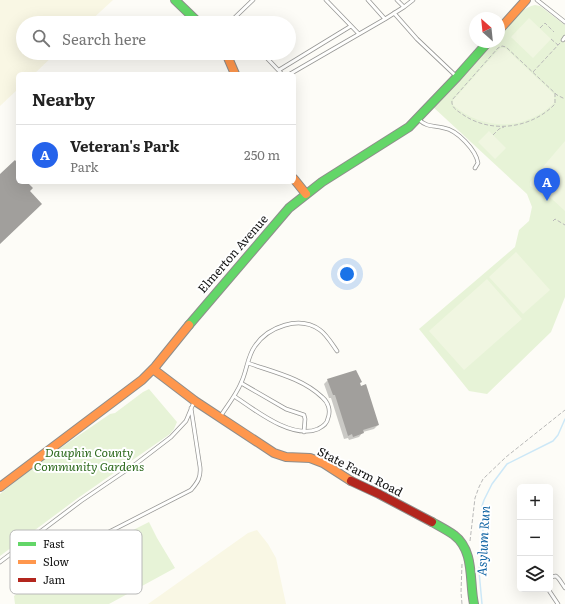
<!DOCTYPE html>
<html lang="en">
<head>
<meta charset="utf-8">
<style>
  body { margin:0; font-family:Literata,serif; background:#f2f2f2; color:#222 }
  .controls { position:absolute; right:12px; bottom:12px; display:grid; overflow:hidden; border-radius:6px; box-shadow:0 4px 16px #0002 }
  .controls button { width:36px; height:36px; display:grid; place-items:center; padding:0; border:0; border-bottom:1px solid #e0e0e0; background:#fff; color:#222; font:20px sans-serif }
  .compass { position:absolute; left:469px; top:12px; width:36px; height:36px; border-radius:50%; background:#fff; box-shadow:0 4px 16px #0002; rotate:333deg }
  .you { position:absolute; left:347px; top:274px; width:14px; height:14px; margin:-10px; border:3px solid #fff; border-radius:50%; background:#1a73e8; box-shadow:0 0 0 6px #1a73e833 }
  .badge { display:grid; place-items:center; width:26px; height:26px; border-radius:50%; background:#2563eb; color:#fff; font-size:13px; font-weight:700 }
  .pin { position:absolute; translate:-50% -33px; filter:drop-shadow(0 1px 2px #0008) }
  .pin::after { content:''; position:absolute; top:21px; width:14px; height:12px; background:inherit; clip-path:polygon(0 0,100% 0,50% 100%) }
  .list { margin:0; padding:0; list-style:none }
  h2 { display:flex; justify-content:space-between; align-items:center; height:52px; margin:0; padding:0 16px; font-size:17px }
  h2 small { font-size:13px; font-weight:400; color:#767676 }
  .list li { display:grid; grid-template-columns:26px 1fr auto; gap:12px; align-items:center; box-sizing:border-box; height:60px; padding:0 16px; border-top:1px solid #e0e0e0 }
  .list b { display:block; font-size:15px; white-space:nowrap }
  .list p { margin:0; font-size:13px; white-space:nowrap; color:#767676 }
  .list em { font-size:13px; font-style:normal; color:#767676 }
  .icon { flex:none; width:22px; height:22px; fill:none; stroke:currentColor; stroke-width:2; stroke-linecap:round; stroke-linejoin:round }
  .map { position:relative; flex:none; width:565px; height:604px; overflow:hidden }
  .search { position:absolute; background:#fff; box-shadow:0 4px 16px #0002; left:16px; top:16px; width:280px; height:44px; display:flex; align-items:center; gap:10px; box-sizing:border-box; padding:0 14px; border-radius:22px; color:#767676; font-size:15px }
  .panel { position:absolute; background:#fff; box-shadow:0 4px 16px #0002; left:16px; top:72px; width:280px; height:112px; border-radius:6px }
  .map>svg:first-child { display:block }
  .farmland { fill:#f9f7e4 }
  .green { fill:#e7f3d7 }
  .pitch { fill:#f0f6e1 }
  .shadow { fill:#0003 }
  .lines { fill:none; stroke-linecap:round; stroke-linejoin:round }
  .stream { stroke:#cde8f7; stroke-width:1.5 }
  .building { fill:#a19f9c }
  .lane-casing { stroke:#979795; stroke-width:4.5 }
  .fast-casing { stroke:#8e8d8b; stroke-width:10 }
  .slow-casing { stroke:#8e8d8b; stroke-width:10 }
  .jam-casing { stroke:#8e8d8b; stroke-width:10 }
  .path { stroke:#b9b9b8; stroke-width:1; stroke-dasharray:4 2; stroke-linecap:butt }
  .lane { stroke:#fffffe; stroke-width:3 }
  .fast { stroke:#63d668; stroke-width:8 }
  .slow { stroke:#ff974d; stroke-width:8 }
  .jam { stroke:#b3261e; stroke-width:8 }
  .labels { text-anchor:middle; stroke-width:4; stroke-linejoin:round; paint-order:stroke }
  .street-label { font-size:12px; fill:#111; stroke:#fff }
  .park-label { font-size:12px; font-style:italic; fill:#2f6b1f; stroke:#fff }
  .water-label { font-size:13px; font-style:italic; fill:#1768a6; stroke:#fff }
  .key { fill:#fff; stroke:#b8b8b8; stroke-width:1 }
  .key-label { font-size:11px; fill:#111 }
</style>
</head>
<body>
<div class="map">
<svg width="565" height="604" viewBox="0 0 565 604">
  <rect width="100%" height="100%" fill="#fdfcf7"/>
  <path class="farmland" d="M 0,0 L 113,0 L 88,23 L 23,23 L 23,53 L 56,53 L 34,74 L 18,74 L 18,89 L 0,106 Z
    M 257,530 L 268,544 L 276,558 L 286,604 L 148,604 L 248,533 Z"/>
  <path class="green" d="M 535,5 L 540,6 L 565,25 L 565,297 L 551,332 L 487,394 L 469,391 L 419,329 L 515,247 L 519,230 L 529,221 L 532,207 L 527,194 L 432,106 L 492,42 L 499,42 L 499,34 C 509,24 520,8 535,5 Z
    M 149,389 L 177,422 L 174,429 L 170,434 L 78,498 L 0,556 L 0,494 L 40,462 L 110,414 L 115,413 L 143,392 Z
    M 149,522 L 157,538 L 175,568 L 109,604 L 15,604 L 14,596 L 32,581 Z"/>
  <path class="pitch" d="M 529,18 L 551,39 L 533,58 L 511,37 Z
    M 500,48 L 505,48 L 554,94 L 554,103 C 526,131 483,131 453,105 L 453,100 L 455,98 Z
    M 489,131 L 506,148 L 495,159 L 478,142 Z
    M 565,141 L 565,211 L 552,199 L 530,186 L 530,182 Z
    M 516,252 L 550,290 L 523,314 L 489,277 Z
    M 487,279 L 522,319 L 464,370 L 429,331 Z"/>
  <path class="shadow" d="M 328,380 L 359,383 L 378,425 L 374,429 L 363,432 L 359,437 L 349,440 L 348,438 L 344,439 L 331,398 L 329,398 L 324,384 Z"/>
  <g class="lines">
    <path class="stream" d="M 482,604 L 479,571 L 483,530 L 482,506 L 484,500 L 492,484 L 507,464 L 553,441 L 558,435 L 565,419"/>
  </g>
  <path class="building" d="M 15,160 L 18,164 L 18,182 L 27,182 L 33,188 L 30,191 L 42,204 L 0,244 L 0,174 Z
    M 356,370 L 362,382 L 360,383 L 361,386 L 366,384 L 379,425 L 363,430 L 364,433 L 353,437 L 352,434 L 348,436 L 335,395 L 333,395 L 327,379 Z"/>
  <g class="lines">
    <g class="lane-casing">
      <path id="lane" d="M 326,0 L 359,34
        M 397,0 L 404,7 L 413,0
        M 537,0 L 565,22
        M 394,13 L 417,39 L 456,76
        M 385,19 L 404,7
        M 229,23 L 253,0
        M 563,40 L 565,37
        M 262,53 L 282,74
        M 279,70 L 351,26
        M 290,74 L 385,19 L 368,0
        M 418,119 C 428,128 433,125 444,128 C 457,130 476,150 478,163 L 475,168
        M 241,383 L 286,409 L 304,415 L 305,419 L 304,432
        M 234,396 C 255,410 292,440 318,429 C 323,426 327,424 328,418 C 331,410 328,402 322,397 C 302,378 273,372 248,363
        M 220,417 C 227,406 236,395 241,383 C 247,371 247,357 255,346 C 268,327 299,315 320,330 C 327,335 332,344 337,351
        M 64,555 L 191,490 C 198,482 201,477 200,467 L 191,408
        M 0,562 L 81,501 L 137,463 L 171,437 L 186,421 L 194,402
        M 550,577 L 556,576 L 559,579 L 565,588
        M 548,589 L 558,604"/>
    </g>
    <g class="fast-casing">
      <path id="fast" d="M 175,0 L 199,23
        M 189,325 L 289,208 L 322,182 L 409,127 L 457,77 L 488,42
        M 432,522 C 439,526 447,530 454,535 C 475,551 469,581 474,604"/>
    </g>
    <g class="slow-casing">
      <path id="slow" d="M 499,30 L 526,0
        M 226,53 L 235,74
        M 294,179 L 306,194
        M 153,369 L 195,401 L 274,453 L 286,457 L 310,458 L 323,463 L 351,481
        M 0,487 L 142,380 L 155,367 L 189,325"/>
    </g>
    <g class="jam-casing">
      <path id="jam" d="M 351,481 L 379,494 L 432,522"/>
    </g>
    <path class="path" d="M 540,28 L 545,23 L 554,32
      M 551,39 L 558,45
      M 533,72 L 560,43
      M 555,93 L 555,104 C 531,129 490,134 462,114 C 456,110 451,107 452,100 L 498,48 L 502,46 L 506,47 L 557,95 L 565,99
      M 493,135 L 499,129 L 504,127
      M 553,221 L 555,219 L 565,225
      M 470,541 L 475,498 L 479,487 L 483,479 L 506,457 L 565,410
      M 462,564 L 461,592 L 462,604"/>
    <use href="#lane" class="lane"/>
    <use href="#fast" class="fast"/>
    <use href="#slow" class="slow"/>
    <use href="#jam" class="jam"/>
  </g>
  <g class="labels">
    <g class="street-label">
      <text transform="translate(233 254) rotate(-49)" y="4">Elmerton Avenue</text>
      <text transform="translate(360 472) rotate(27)" y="4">State Farm Road</text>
    </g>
    <g class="park-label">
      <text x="89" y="457">Dauphin County<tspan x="89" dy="14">Community Gardens</tspan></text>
    </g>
    <g class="water-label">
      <text transform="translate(483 541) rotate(-87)" y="5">Asylum Run</text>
    </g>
  </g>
  <rect x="10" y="530" width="132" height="64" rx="6" class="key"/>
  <rect x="18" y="542" width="18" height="4" fill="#63d668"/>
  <rect x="18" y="560" width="18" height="4" fill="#ff974d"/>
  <rect x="18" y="578" width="18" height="4" fill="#b3261e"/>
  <g class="key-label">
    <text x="43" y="548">Fast</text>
    <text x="43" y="566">Slow</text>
    <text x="43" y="584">Jam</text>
  </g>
</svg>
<div class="controls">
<button>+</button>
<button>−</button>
<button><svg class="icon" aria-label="layers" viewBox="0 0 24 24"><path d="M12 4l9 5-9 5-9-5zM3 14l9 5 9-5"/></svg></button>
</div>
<svg class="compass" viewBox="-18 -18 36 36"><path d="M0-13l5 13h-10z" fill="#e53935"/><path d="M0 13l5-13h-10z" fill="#767676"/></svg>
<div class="you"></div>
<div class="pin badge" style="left:547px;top:201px">A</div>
<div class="search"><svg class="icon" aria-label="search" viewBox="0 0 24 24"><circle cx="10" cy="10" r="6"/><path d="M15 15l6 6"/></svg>Search here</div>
<section class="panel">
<h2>Nearby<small></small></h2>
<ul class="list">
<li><span class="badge">A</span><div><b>Veteran's Park</b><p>Park</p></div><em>250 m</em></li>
</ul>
</section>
</div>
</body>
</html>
